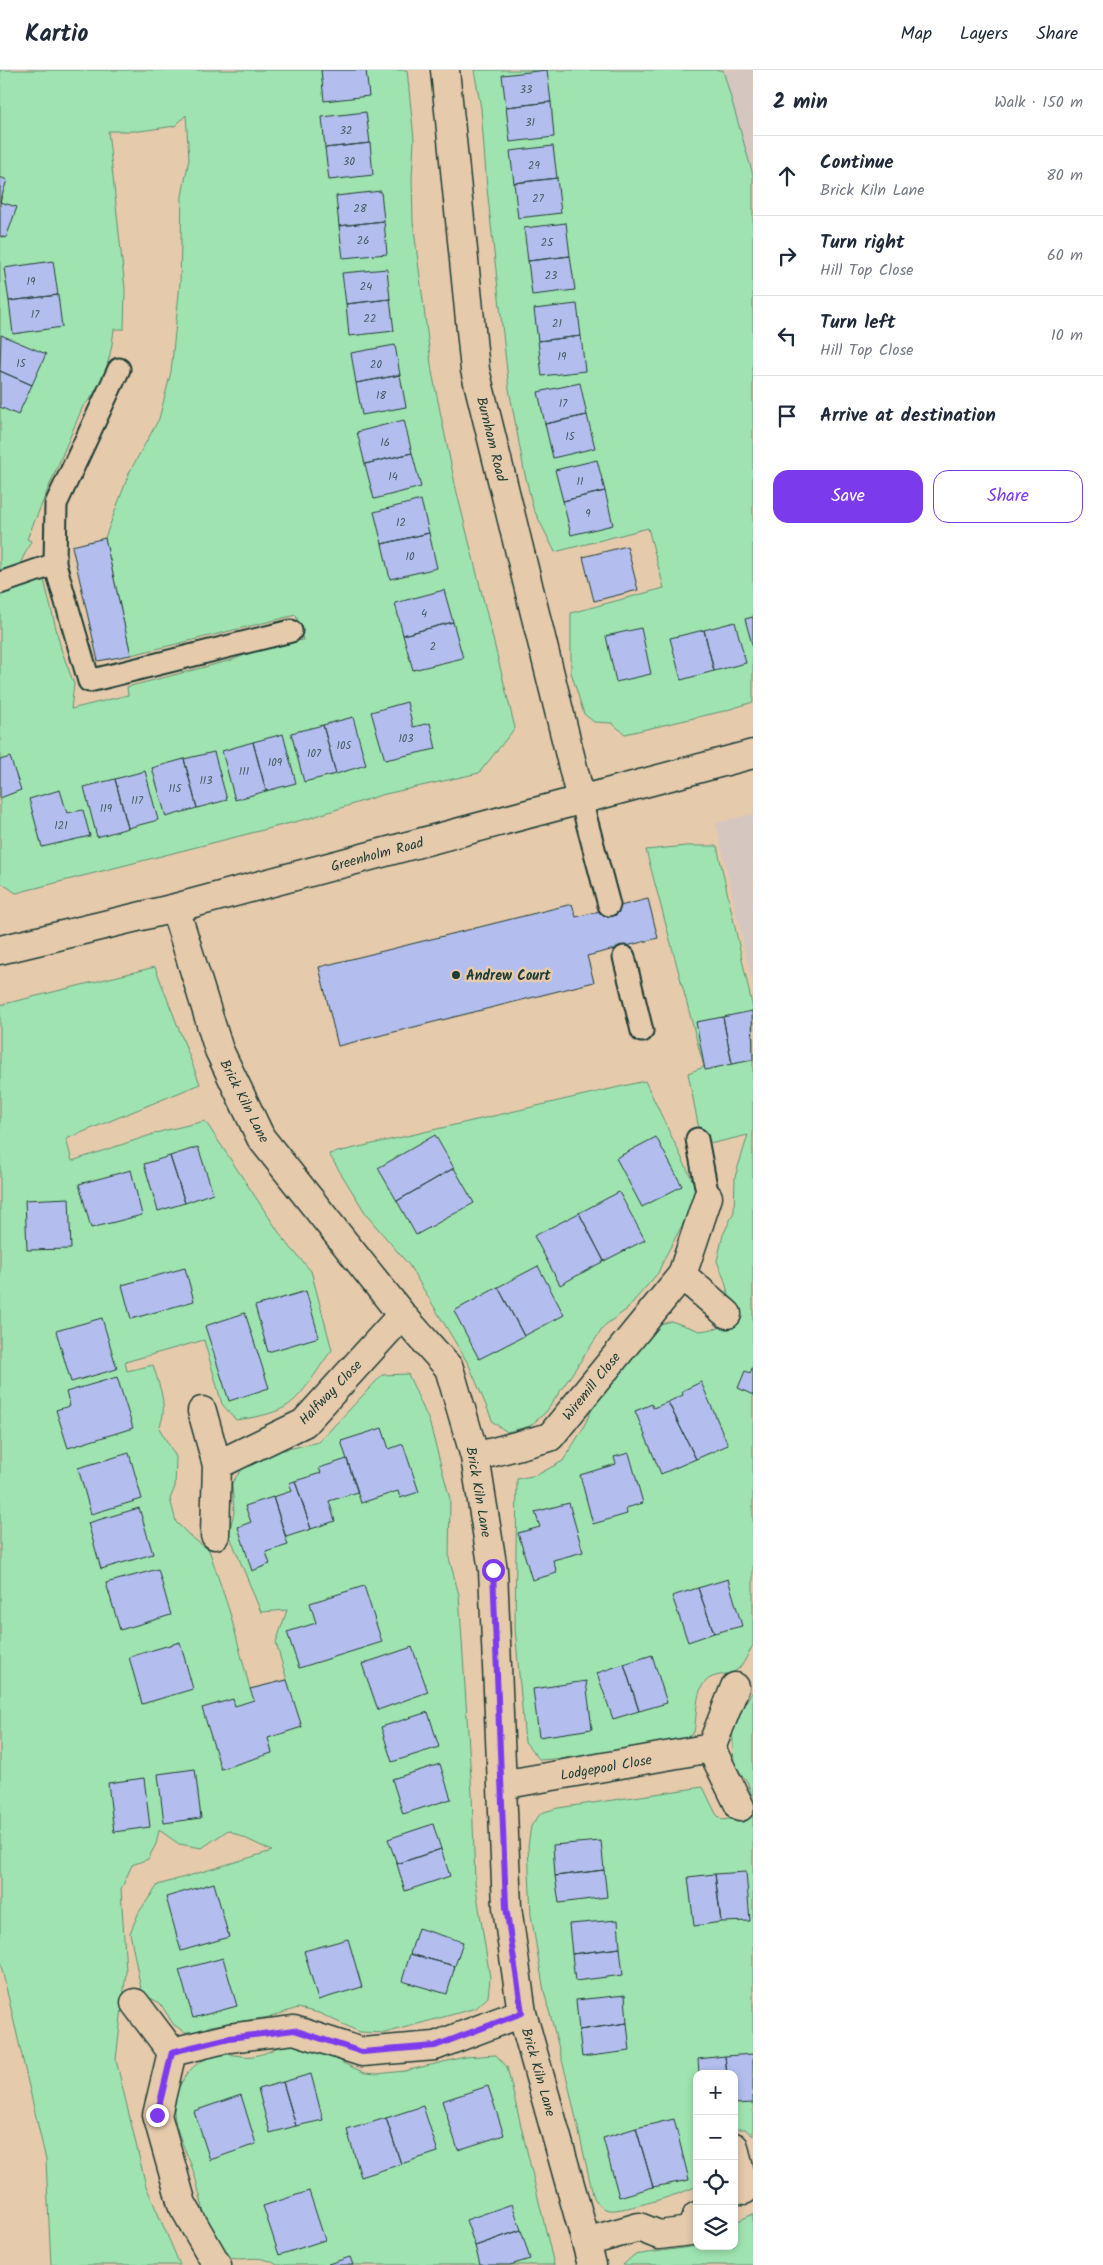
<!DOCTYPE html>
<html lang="en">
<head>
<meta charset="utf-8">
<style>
  body { margin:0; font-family:Kalam,sans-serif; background:#f6f6f7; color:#1f2937 }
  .controls { position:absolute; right:15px; bottom:15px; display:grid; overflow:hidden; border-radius:10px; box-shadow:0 2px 8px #0003 }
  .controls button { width:45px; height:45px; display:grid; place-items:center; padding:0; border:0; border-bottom:1px solid #e0e1e3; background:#fff; color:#1f2937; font:25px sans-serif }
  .stop { position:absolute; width:15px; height:15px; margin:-11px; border:4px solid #7c3aed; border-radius:50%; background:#fff }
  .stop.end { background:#7c3aed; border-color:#fff; box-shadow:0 1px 5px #0008 }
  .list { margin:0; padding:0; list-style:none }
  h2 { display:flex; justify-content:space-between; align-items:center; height:65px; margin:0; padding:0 20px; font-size:21px }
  h2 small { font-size:16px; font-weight:400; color:#747a83 }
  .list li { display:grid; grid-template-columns:32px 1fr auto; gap:15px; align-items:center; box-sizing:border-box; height:80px; padding:0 20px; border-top:1px solid #e0e1e3 }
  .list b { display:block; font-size:19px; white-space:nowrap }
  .list p { margin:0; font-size:16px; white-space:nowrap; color:#747a83 }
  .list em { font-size:16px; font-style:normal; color:#747a83 }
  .actions { display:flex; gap:10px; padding:15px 20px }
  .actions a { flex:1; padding:11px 0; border:1px solid #7c3aed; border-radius:15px; text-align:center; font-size:18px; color:#7c3aed }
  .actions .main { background:#7c3aed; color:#fff }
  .icon { flex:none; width:28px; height:28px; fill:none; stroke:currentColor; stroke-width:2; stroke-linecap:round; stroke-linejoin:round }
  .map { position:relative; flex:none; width:753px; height:2195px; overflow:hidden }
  header { display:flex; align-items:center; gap:30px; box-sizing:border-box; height:70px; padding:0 25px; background:#fff; border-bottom:1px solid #e0e1e3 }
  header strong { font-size:24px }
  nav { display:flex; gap:28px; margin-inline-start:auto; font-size:18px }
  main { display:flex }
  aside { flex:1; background:#fff }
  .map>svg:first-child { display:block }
  .built { fill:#d6c6c0 }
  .green { fill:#9fe4b0; stroke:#5f9072 }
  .building { fill:#b3beee; stroke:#1f3d34 }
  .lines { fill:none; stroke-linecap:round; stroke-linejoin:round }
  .lane-casing { stroke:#1f3d34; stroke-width:25 }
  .street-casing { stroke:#1f3d34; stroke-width:31 }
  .lane { stroke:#e5caac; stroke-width:21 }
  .street { stroke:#e5caac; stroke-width:28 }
  .route { stroke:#7c3aed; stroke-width:6 }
  .poi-dot { fill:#1f3d34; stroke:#e5caac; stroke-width:2 }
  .labels { text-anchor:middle; stroke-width:5; stroke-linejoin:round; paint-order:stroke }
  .number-label { font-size:11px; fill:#445d62 }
  .street-label { font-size:14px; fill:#1f3d34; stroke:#e5caac }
  .poi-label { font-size:14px; font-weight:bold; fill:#1f3d34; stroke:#e5caac; text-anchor:start }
</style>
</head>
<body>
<header>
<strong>Kartio</strong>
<nav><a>Map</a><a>Layers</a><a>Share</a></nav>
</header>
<main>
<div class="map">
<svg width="753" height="2195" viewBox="0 0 753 2195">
  <rect width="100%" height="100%" fill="#e5caac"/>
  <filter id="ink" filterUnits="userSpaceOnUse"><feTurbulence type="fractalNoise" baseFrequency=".02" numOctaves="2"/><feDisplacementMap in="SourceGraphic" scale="10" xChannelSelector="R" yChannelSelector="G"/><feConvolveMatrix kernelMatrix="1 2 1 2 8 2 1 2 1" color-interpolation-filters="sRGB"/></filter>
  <g filter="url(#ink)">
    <path class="built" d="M 722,0 L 753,0 L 753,122 Z
      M 753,744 L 753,916 L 716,753 Z"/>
    <path class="green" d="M 0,0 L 407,0 L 414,69 L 412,109 L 413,152 L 432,302 L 456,419 L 515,658 L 479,703 L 381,725 L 310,748 L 16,823 L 0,812 L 0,520 L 43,506 L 61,579 L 74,614 L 71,639 L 128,625 L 127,617 L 232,590 L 266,577 L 303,570 L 296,545 L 131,585 L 105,468 L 130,401 L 159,349 L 171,302 L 180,213 L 182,126 L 189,89 L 186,45 L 175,56 L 140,61 L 108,61 L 125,219 L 124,259 L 114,259 C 111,287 104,317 83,336 L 27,469 L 31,471 L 17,500 L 0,505 Z
      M 474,0 L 723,0 L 753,105 L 753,632 L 724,641 L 625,664 L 612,653 L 594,652 L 584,644 L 571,602 L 571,543 L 664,518 L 648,458 L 555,482 L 533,438 L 524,400 L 509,319 L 487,118 L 481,38 Z
      M 686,776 L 717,776 L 753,939 L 753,1575 C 749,1582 744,1594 738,1599 C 729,1607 714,1602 705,1612 C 695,1622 697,1648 694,1662 L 684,1670 L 612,1684 L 540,1690 L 525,1672 L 515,1558 L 517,1409 L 537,1405 L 563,1391 L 581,1362 L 599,1325 L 651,1258 L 671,1251 L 700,1261 L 719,1258 L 729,1251 L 732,1241 L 725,1211 L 717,1191 L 723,1165 L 734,1142 L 735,1107 L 748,1065 L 714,1073 L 701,1069 L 688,1003 L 704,997 L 646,780 Z
      M 155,897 L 200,1014 L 66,1069 L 72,1091 L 163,1061 L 205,1051 L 284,1170 L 311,1201 L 332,1280 C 319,1296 303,1327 285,1337 C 271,1345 251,1348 236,1350 L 222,1334 L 204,1270 L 125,1292 L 127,1301 L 153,1295 C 159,1316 169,1337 159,1358 L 176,1387 L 175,1417 L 170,1429 L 176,1452 L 190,1466 L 209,1480 L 230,1543 L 250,1619 L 287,1610 L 276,1573 L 287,1540 L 261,1542 L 229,1464 L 234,1442 L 232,1413 L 245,1394 L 279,1381 L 319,1372 L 382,1305 L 408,1304 L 429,1351 L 450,1429 L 449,1488 L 459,1525 L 472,1724 L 475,1812 L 490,1908 L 488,1927 L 476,1938 L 385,1963 L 360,1962 L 319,1943 L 298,1938 L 269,1947 L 210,1956 L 197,1962 L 185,1962 L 174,1955 L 160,1933 L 142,1924 L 130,1863 L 139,1842 L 158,1815 L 272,1781 L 228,1760 L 202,1778 L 179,1774 L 159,1760 L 156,1774 L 148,1789 L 132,1795 L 121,1819 L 126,1902 L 116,1990 L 146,2116 L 180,2195 L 51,2195 L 46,2090 L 0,1891 L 0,935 Z
      M 645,1011 L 699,1124 L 665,1187 L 658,1203 L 626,1240 L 605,1255 L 546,1342 L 530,1356 L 507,1362 L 493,1352 L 469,1295 L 409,1195 L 368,1147 L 329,1084 Z
      M 753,1621 L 753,2066 L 745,2059 L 734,2059 L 734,2004 L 697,2004 L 697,2116 C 685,2123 622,2142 609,2140 C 600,2138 596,2132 593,2125 L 568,2013 L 544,1921 L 531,1845 L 528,1776 L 531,1756 L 541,1743 L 558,1738 L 703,1717 L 716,1744 L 722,1750 L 736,1748 L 751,1736 L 752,1727 L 748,1713 L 734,1694 L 732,1653 Z
      M 295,1971 L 322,1978 L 343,1993 L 365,2003 L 377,2004 L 405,2001 L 465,1987 L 496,1985 L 507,1997 L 554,2195 L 277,2195 C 257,2181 240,2195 224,2185 C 209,2173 201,2128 196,2110 C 187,2075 160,2045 183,2010 C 191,1996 203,1988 219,1985 C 229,1982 242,1988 253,1986 C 269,1984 280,1974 295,1971 Z
      M 753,2144 L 753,2195 L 623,2195 L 634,2185 L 697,2176 L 734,2176 L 734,2153 Z"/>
    <path class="building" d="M 321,0 L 366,0 L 369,26 L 324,31 Z
      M 547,0 L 551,32 L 506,37 L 502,5 Z
      M 551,32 L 554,67 L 510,72 L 506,37 Z
      M 366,42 L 370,73 L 325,78 L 322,47 Z
      M 370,73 L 373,105 L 329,110 L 325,78 Z
      M 553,76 L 557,108 L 514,113 L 510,81 Z
      M 0,107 L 7,110 L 0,132 Z
      M 557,108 L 561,143 L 518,148 L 514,113 Z
      M 381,121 L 384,151 L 339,156 L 336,126 Z
      M 0,132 L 17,137 L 6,168 L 0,166 Z
      M 384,151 L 387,184 L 343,188 L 339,156 Z
      M 566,153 L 570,186 L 528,191 L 524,158 Z
      M 570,186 L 575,220 L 532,225 L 528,191 Z
      M 53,191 L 58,225 L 9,231 L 4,198 Z
      M 387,199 L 390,229 L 346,234 L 342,203 Z
      M 58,225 L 62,257 L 13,264 L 9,231 Z
      M 390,229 L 394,261 L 349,266 L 346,234 Z
      M 577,234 L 581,266 L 538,271 L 534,239 Z
      M 1,265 L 46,284 L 32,315 L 0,301 Z
      M 581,266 L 585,301 L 542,306 L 538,271 Z
      M 395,275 L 400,305 L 356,313 L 351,283 Z
      M 0,301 L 32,315 L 18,345 L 0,337 Z
      M 400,305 L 406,337 L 362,345 L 356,313 Z
      M 580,313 L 587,345 L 545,354 L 538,322 Z
      M 587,345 L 595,378 L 553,388 L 545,354 Z
      M 404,350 L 412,383 L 365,394 L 357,362 Z
      M 412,383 L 421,417 L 374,429 L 365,394 Z
      M 597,390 L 605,421 L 563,431 L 555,400 Z
      M 605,421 L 613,455 L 571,465 L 563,431 Z
      M 421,430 L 429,463 L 382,474 L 374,442 Z
      M 429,463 L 437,498 L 390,509 L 382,474 Z
      M 105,468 L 131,585 L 98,591 L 72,476 Z
      M 627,476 L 638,520 L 594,531 L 583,487 Z
      M 444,520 L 453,552 L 403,565 L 395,533 Z
      M 753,547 L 753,578 L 745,549 Z
      M 453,552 L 463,588 L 413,600 L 403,565 Z
      M 735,552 L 746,593 L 714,601 L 704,560 Z
      M 641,558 L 651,604 L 616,612 L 606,566 Z
      M 704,560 L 714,601 L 681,610 L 670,568 Z
      M 407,632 L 413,657 L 430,653 L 436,679 L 385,690 L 371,642 Z
      M 353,647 L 366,695 L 336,704 L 323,655 Z
      M 323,655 L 336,704 L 304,712 L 291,663 Z
      M 283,664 L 296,713 L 266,721 L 253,672 Z
      M 253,672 L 266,721 L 235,730 L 222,681 Z
      M 214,682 L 227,730 L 197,738 L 184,689 Z
      M 10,687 L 21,720 L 0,728 L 0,690 Z
      M 184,689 L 197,738 L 166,747 L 152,698 Z
      M 145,701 L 158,750 L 128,758 L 115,709 Z
      M 115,709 L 128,758 L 97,767 L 84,717 Z
      M 60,720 L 67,743 L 83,740 L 90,766 L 42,777 L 29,729 Z
      M 648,829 L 658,868 L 587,886 L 594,912 L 338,976 L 319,897 L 572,834 L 576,847 Z
      M 752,941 L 753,990 L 732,994 L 723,947 Z
      M 723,947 L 732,994 L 705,1000 L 696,952 Z
      M 435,1065 L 454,1098 L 397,1131 L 378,1098 Z
      M 656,1067 L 682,1116 L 642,1137 L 616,1088 Z
      M 198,1077 L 213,1123 L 185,1133 L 170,1086 Z
      M 170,1086 L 185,1133 L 158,1141 L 144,1094 Z
      M 454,1098 L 474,1133 L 416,1165 L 397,1131 Z
      M 131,1100 L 142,1145 L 91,1158 L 79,1114 Z
      M 619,1122 L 645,1170 L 604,1191 L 579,1143 Z
      M 69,1128 L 71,1179 L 27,1180 L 25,1130 Z
      M 579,1143 L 604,1191 L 560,1215 L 534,1166 Z
      M 538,1196 L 564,1245 L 524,1266 L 498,1217 Z
      M 185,1198 L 194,1231 L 131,1249 L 122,1215 Z
      M 498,1217 L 524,1266 L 479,1289 L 454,1241 Z
      M 306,1221 L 319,1267 L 268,1282 L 255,1236 Z
      M 245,1243 L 269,1318 L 229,1331 L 205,1256 Z
      M 102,1248 L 117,1299 L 71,1312 L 56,1261 Z
      M 753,1296 L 753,1325 L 738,1318 L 745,1301 L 750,1303 Z
      M 117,1307 L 133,1358 L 68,1378 L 56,1340 L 70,1336 L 66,1322 Z
      M 701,1312 L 728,1375 L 696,1389 L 668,1332 L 683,1325 L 682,1321 Z
      M 668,1332 L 696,1389 L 661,1404 L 635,1341 L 652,1334 L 653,1338 Z
      M 382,1358 L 389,1379 L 403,1374 L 419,1422 L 400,1428 L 398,1421 L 361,1433 L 341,1371 Z
      M 129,1383 L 142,1429 L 91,1444 L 78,1398 Z
      M 629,1383 L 643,1433 L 626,1438 L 627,1444 L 593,1454 L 580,1405 L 616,1394 L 614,1387 Z
      M 347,1389 L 358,1422 L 329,1431 L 335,1451 L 311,1459 L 295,1411 L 321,1403 L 319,1398 Z
      M 295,1411 L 311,1459 L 286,1467 L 273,1427 L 292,1421 L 289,1413 Z
      M 273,1427 L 288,1475 L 266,1482 L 270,1494 L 252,1501 L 238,1457 L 251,1452 L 245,1436 Z
      M 569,1433 L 583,1482 L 553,1490 L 557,1503 L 532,1510 L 518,1463 L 540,1457 L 535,1442 Z
      M 139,1438 L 153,1484 L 101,1499 L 88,1453 Z
      M 158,1499 L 171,1545 L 120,1560 L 106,1513 Z
      M 728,1509 L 742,1556 L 714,1563 L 698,1518 Z
      M 364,1516 L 382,1572 L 299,1598 L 287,1562 L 316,1553 L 310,1533 Z
      M 698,1518 L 714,1563 L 688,1572 L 672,1526 Z
      M 180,1572 L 193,1619 L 142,1634 L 129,1587 Z
      M 412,1577 L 428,1622 L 378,1640 L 362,1594 Z
      M 652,1585 L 667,1633 L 639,1641 L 624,1594 Z
      M 624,1594 L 639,1641 L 613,1649 L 597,1603 Z
      M 287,1610 L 302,1657 L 268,1668 L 272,1683 L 221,1699 L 202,1638 L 233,1629 L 235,1636 L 254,1630 L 250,1619 Z
      M 586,1611 L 592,1659 L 539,1667 L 533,1619 Z
      M 428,1642 L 439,1677 L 392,1692 L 381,1657 Z
      M 440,1694 L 451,1729 L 403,1744 L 392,1709 Z
      M 195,1699 L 201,1748 L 164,1753 L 158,1704 Z
      M 144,1708 L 150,1757 L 114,1762 L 108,1713 Z
      M 433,1754 L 441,1779 L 397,1794 L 388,1769 Z
      M 601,1771 L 604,1800 L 555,1806 L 553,1775 Z
      M 441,1779 L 450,1806 L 405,1821 L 397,1794 Z
      M 604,1800 L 607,1827 L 559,1833 L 555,1806 Z
      M 746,1802 L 750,1851 L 721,1852 L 715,1804 Z
      M 715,1804 L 721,1852 L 694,1856 L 688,1807 Z
      M 214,1813 L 229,1867 L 181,1881 L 166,1827 Z
      M 618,1850 L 620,1878 L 572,1884 L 569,1854 Z
      M 418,1858 L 463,1872 L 455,1896 L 410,1884 Z
      M 348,1869 L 362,1917 L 318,1930 L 304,1881 Z
      M 620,1878 L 623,1905 L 575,1911 L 572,1884 Z
      M 410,1884 L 455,1896 L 447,1924 L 402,1911 Z
      M 223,1888 L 237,1936 L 193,1948 L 179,1900 Z
      M 625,1925 L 627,1953 L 579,1960 L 576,1930 Z
      M 627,1953 L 630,1981 L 582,1987 L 579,1960 Z
      M 753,1984 L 753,2033 L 734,2034 L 734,2004 L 727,2004 L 725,1986 Z
      M 725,1986 L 727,2004 L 699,2004 L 698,1989 Z
      M 311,2004 L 323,2050 L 296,2056 L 283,2012 Z
      M 283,2012 L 296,2056 L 270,2063 L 258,2019 Z
      M 488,2016 L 504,2065 L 458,2080 L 442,2031 Z
      M 241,2025 L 256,2074 L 210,2090 L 194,2041 Z
      M 423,2036 L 438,2082 L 401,2094 L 386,2048 Z
      M 386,2048 L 401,2094 L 361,2107 L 347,2060 Z
      M 674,2049 L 689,2110 L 653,2117 L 636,2058 Z
      M 636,2058 L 653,2117 L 619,2127 L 603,2068 Z
      M 309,2121 L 325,2170 L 279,2185 L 263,2136 Z
      M 512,2134 L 521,2160 L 475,2176 L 466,2150 Z
      M 521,2160 L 530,2189 L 510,2195 L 480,2195 L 475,2176 Z
      M 350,2187 L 353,2195 L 325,2195 Z"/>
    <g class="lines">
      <g class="lane-casing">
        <path id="lane" d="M 119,299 L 56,434 L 55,494 L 89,611 L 291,561
          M 0,513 L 55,494
          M 581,730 L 609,835
          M 624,887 L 642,961
          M 697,1069 L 708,1127"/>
      </g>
      <g class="street-casing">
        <path id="street" d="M 445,0 L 475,300 L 581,730
          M 175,838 L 219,980 L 261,1068 L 402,1245 L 449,1298 L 475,1387 L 493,1500 L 507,1837 L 522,1943 L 586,2172 L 639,2157 L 659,2165 L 690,2161 L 697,2146
          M 0,880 L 175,838 L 753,684
          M 682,1205 L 727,1244
          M 202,1341 L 217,1395 L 215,1465
          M 475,1387 L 550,1367 L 682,1205 L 708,1127
          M 217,1395 L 304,1353 L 402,1245
          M 735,1617 L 711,1678 L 740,1737
          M 502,1715 L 711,1678
          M 135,1933 L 172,1982
          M 734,2077 L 744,2120
          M 586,2172 L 592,2195
          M 217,2195 L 182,2134 L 157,2045 L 172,1982 L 229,1968 L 294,1960 L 362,1982 L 435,1976 L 522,1943"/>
      </g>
      <use href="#lane" class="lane"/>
      <use href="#street" class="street"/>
    </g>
  </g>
  <g class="lines" filter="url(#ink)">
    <path class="route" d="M 157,2045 L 172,1982 L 229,1968 L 294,1960 L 362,1982 L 435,1976 L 522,1943 L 506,1837 L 493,1500"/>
  </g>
  <circle class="poi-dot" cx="456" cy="905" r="5"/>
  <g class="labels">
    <g class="number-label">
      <text x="526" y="23">33</text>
      <text x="530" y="56">31</text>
      <text x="346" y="64">32</text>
      <text x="349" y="95">30</text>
      <text x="534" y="99">29</text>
      <text x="538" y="132">27</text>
      <text x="360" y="142">28</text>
      <text x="363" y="174">26</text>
      <text x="547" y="176">25</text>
      <text x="551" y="209">23</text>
      <text x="31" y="215">19</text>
      <text x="366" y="220">24</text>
      <text x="35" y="248">17</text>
      <text x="370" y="252">22</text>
      <text x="557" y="257">21</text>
      <text x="562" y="290">19</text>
      <text x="21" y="297">15</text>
      <text x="376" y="298">20</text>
      <text x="381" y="329">18</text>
      <text x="563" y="337">17</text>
      <text x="570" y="370">15</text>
      <text x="385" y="376">16</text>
      <text x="393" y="410">14</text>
      <text x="580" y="415">11</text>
      <text x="588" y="447">9</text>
      <text x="401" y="456">12</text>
      <text x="410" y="490">10</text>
      <text x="424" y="547">4</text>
      <text x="433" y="580">2</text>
      <text x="406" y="672">103</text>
      <text x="344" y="679">105</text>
      <text x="314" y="687">107</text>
      <text x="275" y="696">109</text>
      <text x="244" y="705">111</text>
      <text x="206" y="714">113</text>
      <text x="175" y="722">115</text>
      <text x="137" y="734">117</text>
      <text x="106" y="742">119</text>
      <text x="61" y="759">121</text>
    </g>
    <g class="street-label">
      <text transform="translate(492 369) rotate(76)" y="5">Burnham Road</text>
      <text transform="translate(377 784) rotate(-15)" y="5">Greenholm Road</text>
      <text transform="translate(245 1031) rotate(63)" y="5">Brick Kiln Lane</text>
      <text transform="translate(591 1316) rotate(-51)" y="5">Wiremill Close</text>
      <text transform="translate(330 1322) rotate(-46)" y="5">Halfway Close</text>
      <text transform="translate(479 1422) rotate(80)" y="5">Brick Kiln Lane</text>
      <text transform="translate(606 1697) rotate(-10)" y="5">Lodgepool Close</text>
      <text transform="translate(539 2002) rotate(74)" y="5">Brick Kiln Lane</text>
    </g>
    <g class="poi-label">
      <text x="466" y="910">Andrew Court</text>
    </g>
  </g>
</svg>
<div class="controls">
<button>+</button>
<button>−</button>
<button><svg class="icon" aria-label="locate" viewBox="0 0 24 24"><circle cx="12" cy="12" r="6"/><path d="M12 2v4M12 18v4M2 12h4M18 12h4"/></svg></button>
<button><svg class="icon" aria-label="layers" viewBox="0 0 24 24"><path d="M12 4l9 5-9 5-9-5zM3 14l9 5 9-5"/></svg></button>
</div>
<div class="stop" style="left:493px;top:1500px"></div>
<div class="stop end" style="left:157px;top:2045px"></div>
</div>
<aside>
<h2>2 min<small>Walk · 150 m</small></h2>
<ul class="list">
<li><svg class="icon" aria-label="ahead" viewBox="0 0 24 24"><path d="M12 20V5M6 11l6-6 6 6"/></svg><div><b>Continue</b><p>Brick Kiln Lane</p></div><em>80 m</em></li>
<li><svg class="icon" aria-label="right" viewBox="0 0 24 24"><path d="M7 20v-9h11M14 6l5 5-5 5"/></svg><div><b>Turn right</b><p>Hill Top Close</p></div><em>60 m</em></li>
<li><svg class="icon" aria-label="left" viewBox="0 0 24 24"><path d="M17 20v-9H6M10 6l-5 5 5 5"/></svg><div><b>Turn left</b><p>Hill Top Close</p></div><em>10 m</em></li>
<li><svg class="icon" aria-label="arrive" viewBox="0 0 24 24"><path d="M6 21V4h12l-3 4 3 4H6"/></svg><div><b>Arrive at destination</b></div></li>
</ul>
<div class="actions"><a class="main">Save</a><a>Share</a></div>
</aside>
</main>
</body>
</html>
